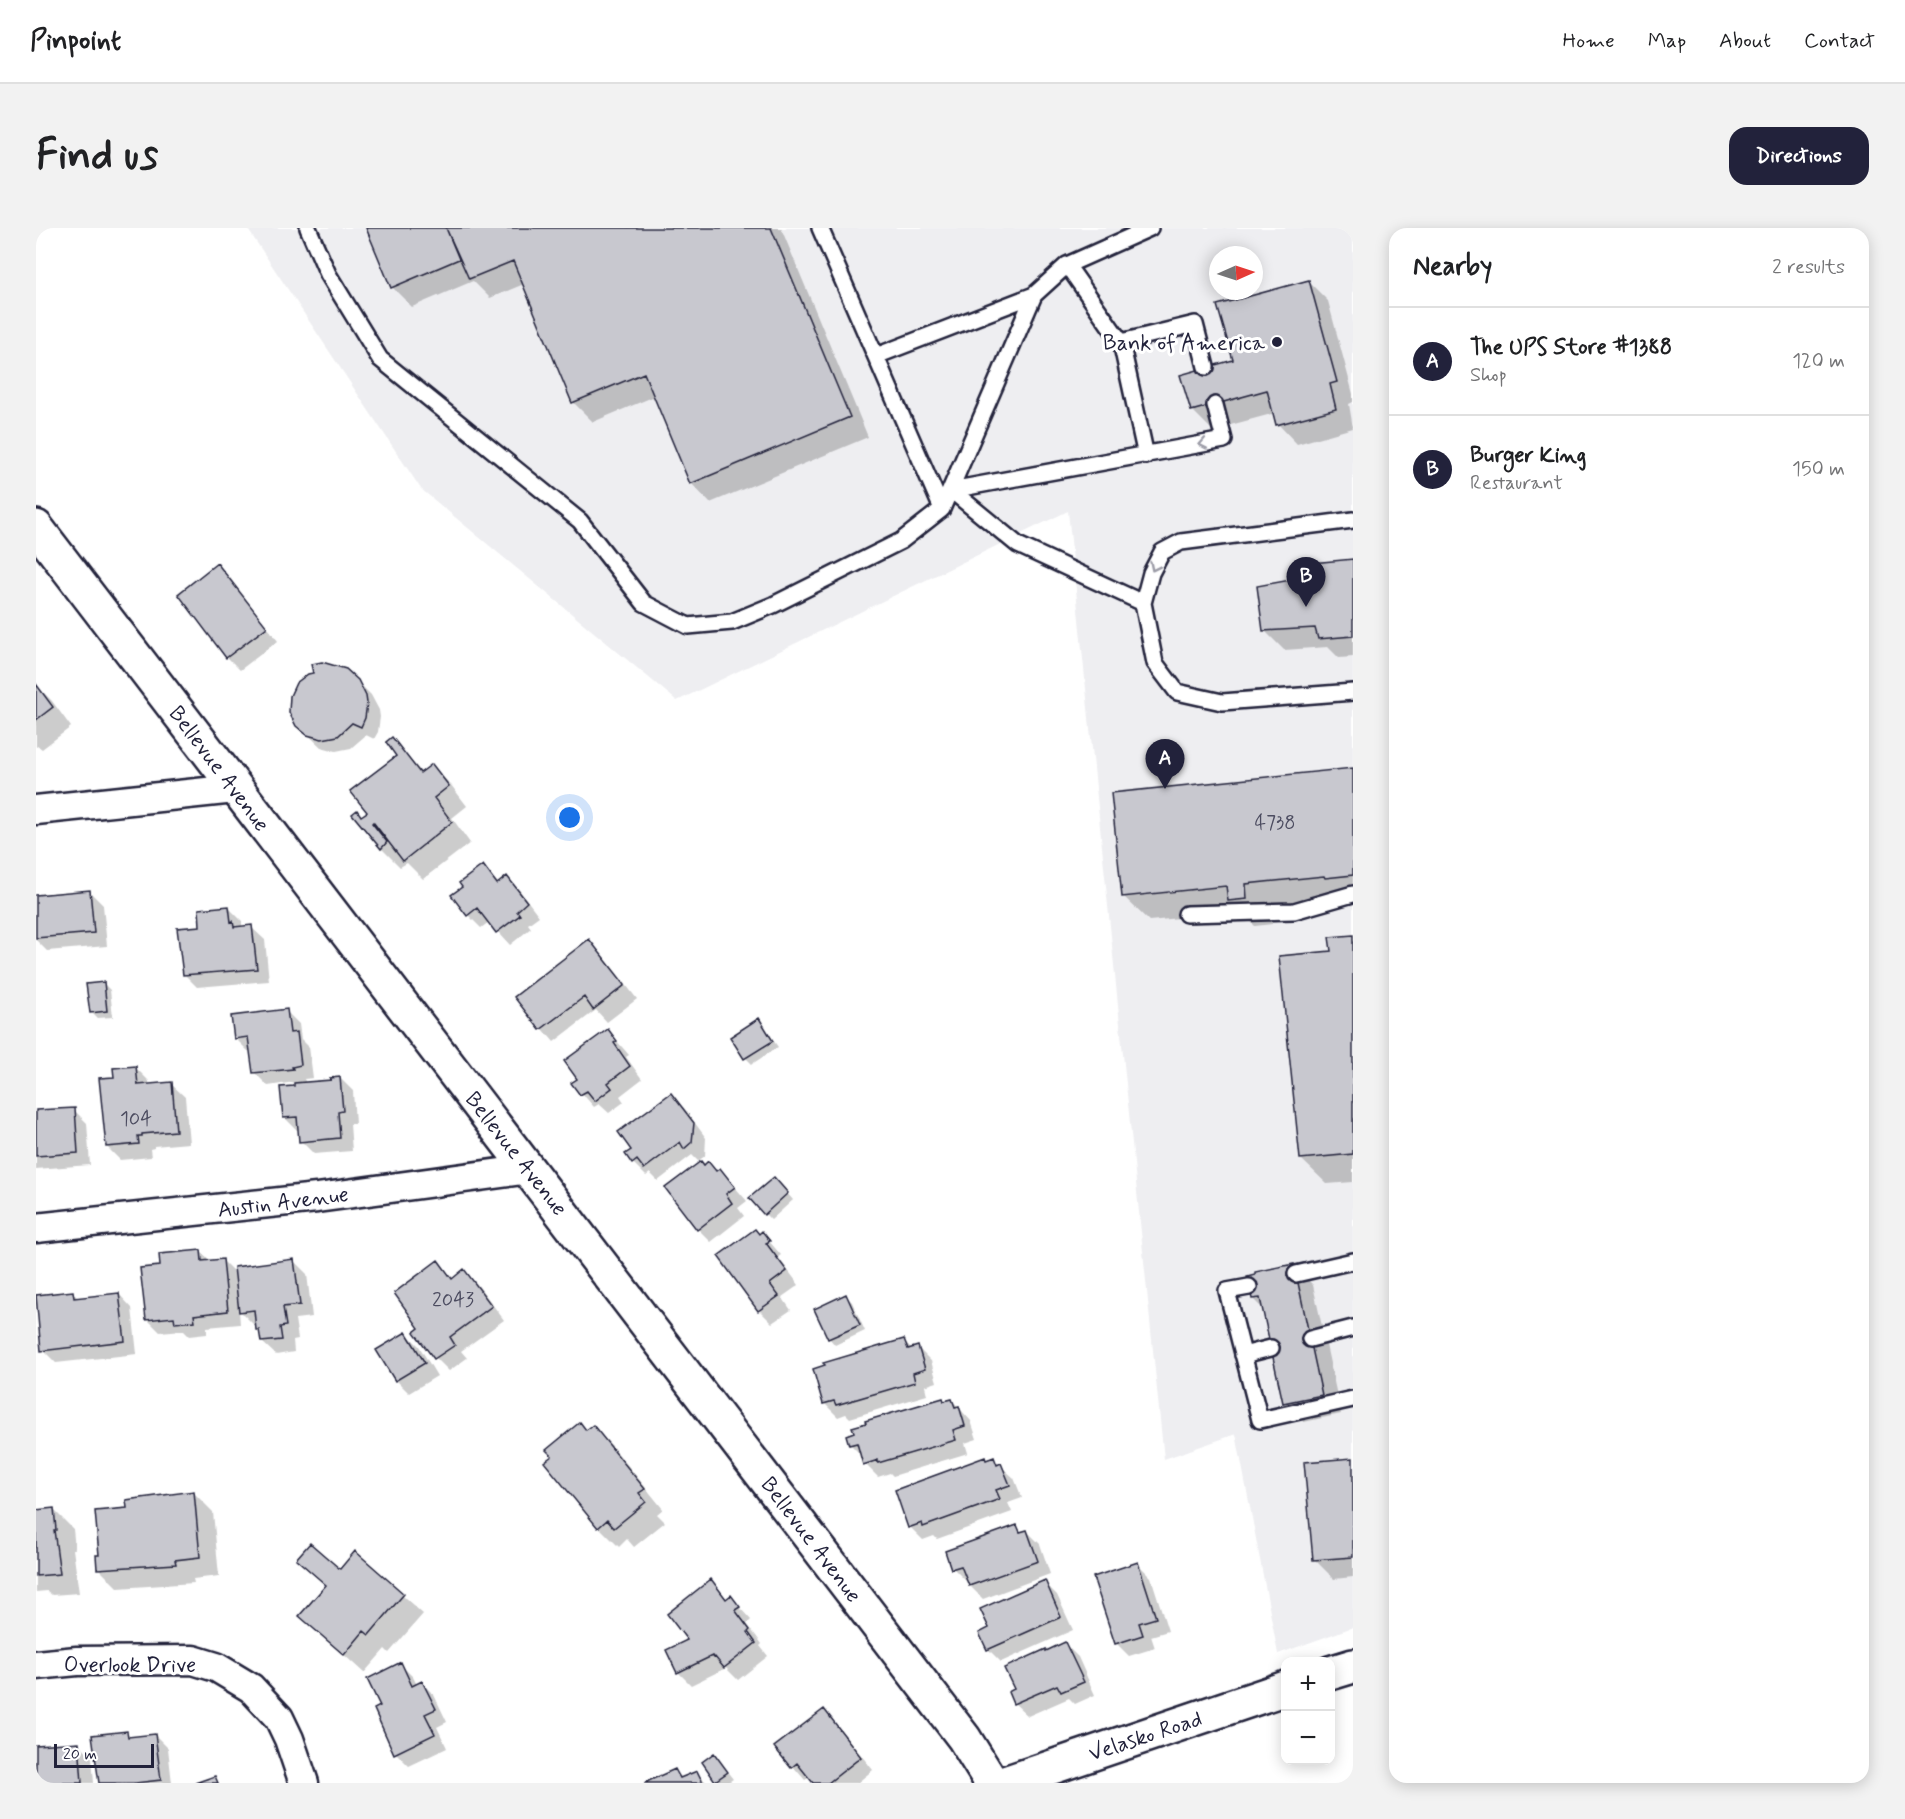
<!DOCTYPE html>
<html lang="en">
<head>
<meta charset="utf-8">
<style>
  body { margin:0; font-family:Mynerve,sans-serif; background:#f2f2f2; color:#202124 }
  .controls { position:absolute; right:18px; bottom:18px; display:grid; overflow:hidden; border-radius:12px; box-shadow:0 3px 15px #0003 }
  .controls button { width:54px; height:54px; display:grid; place-items:center; padding:0; border:0; border-bottom:2px solid #e0e0e0; background:#fff; color:#202124; font:30px sans-serif }
  .compass { position:absolute; left:1173px; top:18px; width:54px; height:54px; border-radius:50%; background:#fff; box-shadow:0 3px 15px #0003; rotate:87deg }
  .scale { position:absolute; left:18px; bottom:15px; width:100px; box-sizing:border-box; padding-left:6px; border:3px solid #22223b; border-top:0; font-size:16px; line-height:21px; white-space:nowrap; color:#22223b; -webkit-text-stroke:4px #fff; paint-order:stroke }
  .you { position:absolute; left:534px; top:590px; width:21px; height:21px; margin:-15px; border:4px solid #fff; border-radius:50%; background:#1a73e8; box-shadow:0 0 0 9px #1a73e833 }
  .badge { display:grid; place-items:center; width:39px; height:39px; border-radius:50%; background:#22223b; color:#fff; font-size:20px; font-weight:700 }
  .pin { position:absolute; translate:-50% -50px; filter:drop-shadow(0 2px 3px #0008) }
  .pin::after { content:''; position:absolute; top:32px; width:21px; height:18px; background:inherit; clip-path:polygon(0 0,100% 0,50% 100%) }
  .list { margin:0; padding:0; list-style:none }
  h2 { display:flex; justify-content:space-between; align-items:center; height:78px; margin:0; padding:0 24px; font-size:26px }
  h2 small { font-size:20px; font-weight:400; color:#757577 }
  .list li { display:grid; grid-template-columns:39px 1fr auto; gap:18px; align-items:center; box-sizing:border-box; height:108px; padding:0 24px; border-top:2px solid #e0e0e0 }
  .list b { display:block; font-size:22px; white-space:nowrap }
  .list p { margin:0; font-size:20px; white-space:nowrap; color:#757577 }
  .list em { font-size:20px; font-style:normal; color:#757577 }
  .map { position:relative; flex:none; width:1317px; height:1555px; overflow:hidden; border-radius:18px }
  header { display:flex; align-items:center; gap:36px; box-sizing:border-box; height:84px; padding:0 30px; background:#fff; border-bottom:2px solid #e0e0e0 }
  header strong { font-size:28px }
  nav { display:flex; gap:33px; margin-inline-start:auto; font-size:21px }
  .intro { display:flex; align-items:center; justify-content:space-between; box-sizing:border-box; height:144px; padding:0 36px }
  h1 { margin:0; font-size:42px }
  .button { padding:15px 27px; border-radius:18px; background:#22223b; color:#fff; font-size:21px; font-weight:700 }
  main { display:flex; gap:36px; padding:0 36px }
  aside { flex:1; background:#fff; border-radius:18px; box-shadow:0 3px 15px #0003 }
  .map>svg:first-child { display:block }
  .built { fill:#eeeef1; fill-rule:evenodd }
  .shadow { fill:#0003 }
  .building { fill:#c8c8cf; stroke:#22223b; stroke-width:1.5 }
  .lines { fill:none; stroke-linecap:round; stroke-linejoin:round }
  .service-casing { stroke:#22223b; stroke-width:20 }
  .minor-casing { stroke:#22223b; stroke-width:33 }
  .tertiary-casing { stroke:#22223b; stroke-width:38 }
  .service { stroke:#fff; stroke-width:15 }
  .minor { stroke:#fff; stroke-width:28 }
  .tertiary { stroke:#fff; stroke-width:33 }
  .oneway { stroke:#9c9ca7 }
  .poi-dot { fill:#22223b; stroke:#fff; stroke-width:2 }
  .labels { text-anchor:middle; stroke-width:6; stroke-linejoin:round; paint-order:stroke }
  .number-label { font-size:20px; fill:#4c4c60 }
  .poi-label { font-size:22px; fill:#22223b; stroke:#fff; text-anchor:end }
  .street-label { font-size:22px; fill:#22223b; stroke:#fff }
</style>
</head>
<body>
<header>
<strong>Pinpoint</strong>
<nav><a>Home</a><a>Map</a><a>About</a><a>Contact</a></nav>
</header>
<div class="intro"><h1>Find us</h1><a class="button">Directions</a></div>
<main>
<div class="map">
<svg width="1317" height="1555" viewBox="0 0 1317 1555">
  <rect width="100%" height="100%" fill="#fff"/>
  <filter id="ink" filterUnits="userSpaceOnUse"><feTurbulence type="fractalNoise" baseFrequency=".0167" numOctaves="2"/><feDisplacementMap in="SourceGraphic" scale="12" xChannelSelector="R" yChannelSelector="G"/><feConvolveMatrix kernelMatrix="1 2 1 2 8 2 1 2 1" color-interpolation-filters="sRGB"/></filter>
  <g filter="url(#ink)">
    <path class="built" d="M 211,0 L 1317,0 L 1317,1399 L 1242,1426 L 1200,1206 L 1128,1231 L 1032,283 L 641,473 L 385,261 ZM 1182,27 L 1218,27 L 1218,63 L 1182,63 Z"/>
    <path class="shadow" d="M 332,0 L 745,0 L 832,209 L 674,275 L 655,255 L 619,168 L 557,194 L 537,174 L 488,56 L 454,70 L 437,53 L 376,79 L 356,59 Z
      M 1272,53 L 1292,73 L 1317,166 L 1317,174 L 1313,176 L 1317,200 L 1261,216 L 1242,196 L 1239,185 L 1176,202 L 1156,182 Z
      M 1317,333 L 1317,429 L 1303,430 L 1292,419 L 1248,422 L 1228,402 L 1278,349 Z
      M 181,337 L 194,350 L 242,413 L 204,442 L 191,429 L 144,366 Z
      M 310,442 L 335,467 L 343,482 L 344,489 L 342,504 L 338,511 L 330,507 L 315,520 L 300,523 L 285,519 L 262,497 Z
      M 0,457 L 16,473 L 35,499 L 6,521 L 2,518 L 0,519 Z
      M 356,511 L 386,545 L 396,538 L 415,557 L 431,578 L 416,590 L 434,615 L 387,651 L 371,635 L 364,639 L 344,619 L 326,590 L 333,585 L 362,528 Z
      M 1317,542 L 1317,675 L 1313,673 L 1235,681 L 1236,696 L 1219,698 L 1205,684 L 1113,693 L 1087,668 Z
      M 447,639 L 463,656 L 471,650 L 484,663 L 503,688 L 492,696 L 495,700 L 474,717 L 453,694 L 445,700 L 432,687 L 428,660 Z
      M 54,664 L 67,677 L 71,718 L 11,723 L 0,712 L 0,668 Z
      M 193,680 L 206,693 L 206,699 L 215,699 L 229,712 L 233,753 L 161,759 L 148,746 L 166,699 Z
      M 1317,708 L 1317,954 L 1291,956 L 1265,931 L 1296,724 Z
      M 553,713 L 566,726 L 601,771 L 571,794 L 560,782 L 518,814 L 480,769 Z
      M 68,756 L 74,762 L 77,789 L 61,790 L 55,784 Z
      M 250,783 L 263,796 L 265,811 L 273,819 L 277,850 L 268,851 L 270,855 L 296,853 L 304,850 L 317,863 L 319,896 L 314,896 L 316,923 L 278,926 L 265,913 L 264,902 L 261,902 L 248,889 L 260,859 L 259,854 L 232,858 L 219,845 L 216,823 L 212,823 L 199,810 Z
      M 723,792 L 742,819 L 716,836 L 710,830 Z
      M 572,803 L 593,827 L 590,829 L 606,851 L 584,868 L 588,874 L 573,885 L 563,876 L 558,879 L 537,855 L 543,851 Z
      M 99,839 L 113,853 L 113,858 L 135,856 L 149,869 L 153,915 L 118,918 L 118,920 L 114,921 L 115,929 L 84,932 L 71,919 Z
      M 635,867 L 648,880 L 670,910 L 669,928 L 662,933 L 656,927 L 622,953 L 614,945 L 610,948 L 597,935 Z
      M 38,882 L 51,895 L 54,937 L 0,941 L 0,884 Z
      M 684,942 L 711,973 L 702,980 L 708,988 L 675,1014 L 662,1001 L 681,944 Z
      M 744,957 L 757,972 L 735,992 L 729,986 Z
      M 726,1005 L 745,1027 L 742,1029 L 763,1057 L 746,1069 L 755,1082 L 736,1095 L 723,1082 L 684,1028 Z
      M 164,1023 L 175,1033 L 186,1032 L 200,1046 L 258,1033 L 271,1046 L 276,1089 L 259,1091 L 262,1111 L 257,1112 L 258,1124 L 240,1127 L 226,1114 L 221,1096 L 218,1097 L 203,1082 L 204,1096 L 171,1099 L 171,1106 L 153,1108 L 147,1102 L 124,1104 L 111,1091 L 126,1039 Z
      M 402,1034 L 418,1051 L 428,1043 L 441,1056 L 468,1092 L 425,1123 L 431,1130 L 413,1143 L 400,1130 L 380,1104 L 385,1100 Z
      M 1257,1037 L 1277,1057 L 1305,1186 L 1268,1194 L 1248,1174 L 1228,1082 L 1217,1071 Z
      M 36,1064 L 43,1071 L 83,1066 L 96,1080 L 101,1126 L 20,1135 L 7,1122 Z
      M 810,1068 L 816,1074 L 829,1103 L 799,1117 L 793,1110 Z
      M 370,1105 L 383,1118 L 401,1148 L 373,1165 L 360,1152 Z
      M 868,1113 L 877,1122 L 882,1120 L 895,1133 L 901,1154 L 889,1158 L 891,1167 L 814,1190 L 810,1186 L 802,1189 L 789,1176 Z
      M 907,1171 L 909,1174 L 916,1172 L 935,1193 L 941,1211 L 929,1215 L 932,1225 L 857,1248 L 854,1245 L 842,1249 L 829,1236 L 827,1229 L 814,1216 Z
      M 557,1199 L 576,1218 L 627,1281 L 621,1286 L 629,1294 L 598,1319 L 591,1311 L 583,1319 L 563,1299 L 510,1235 Z
      M 949,1231 L 951,1233 L 957,1231 L 978,1250 L 986,1270 L 972,1275 L 976,1284 L 901,1311 L 898,1308 L 887,1312 L 874,1299 Z
      M 1317,1231 L 1317,1349 L 1298,1351 L 1278,1331 Z
      M 158,1265 L 177,1284 L 183,1348 L 157,1351 L 158,1355 L 82,1360 L 63,1341 L 92,1282 Z
      M 18,1282 L 37,1301 L 39,1321 L 37,1321 L 43,1365 L 16,1367 L 11,1363 L 0,1364 L 0,1284 Z
      M 981,1299 L 987,1305 L 991,1303 L 1004,1316 L 1014,1346 L 947,1371 L 934,1358 L 932,1353 L 930,1353 L 917,1340 Z
      M 319,1325 L 387,1386 L 353,1425 L 349,1421 L 328,1445 L 265,1388 L 291,1358 L 262,1331 L 304,1343 Z
      M 1102,1336 L 1115,1349 L 1132,1403 L 1115,1408 L 1119,1420 L 1093,1428 L 1080,1415 Z
      M 675,1353 L 691,1371 L 694,1369 L 715,1392 L 711,1396 L 726,1416 L 724,1418 L 732,1428 L 702,1452 L 690,1440 L 655,1457 L 642,1444 Z
      M 1008,1354 L 1021,1367 L 1037,1402 L 965,1434 L 952,1421 L 955,1401 Z
      M 1029,1416 L 1042,1429 L 1059,1467 L 1039,1476 L 1033,1470 L 992,1488 L 978,1475 L 980,1462 L 1011,1424 Z
      M 364,1436 L 377,1449 L 381,1457 L 385,1454 L 398,1467 L 411,1494 L 401,1499 L 411,1520 L 373,1538 L 360,1525 L 346,1479 Z
      M 787,1483 L 800,1496 L 837,1542 L 821,1555 L 779,1555 L 774,1549 L 769,1552 L 740,1519 Z
      M 91,1505 L 96,1510 L 119,1507 L 132,1520 L 136,1555 L 65,1555 Z
      M 43,1515 L 56,1529 L 58,1555 L 0,1555 L 0,1519 Z
      M 678,1527 L 697,1551 L 691,1555 L 683,1555 L 668,1535 Z
      M 639,1543 L 647,1551 L 660,1544 L 671,1555 L 612,1555 Z"/>
    <path class="building" d="M 330,0 L 410,0 L 423,31 L 355,60 Z
      M 410,0 L 735,0 L 814,189 L 654,256 L 608,145 L 536,175 L 477,33 L 433,51 Z
      M 1273,52 L 1301,154 L 1294,156 L 1300,181 L 1240,197 L 1231,162 L 1155,183 L 1144,147 L 1197,132 L 1181,77 Z
      M 1317,331 L 1317,408 L 1282,411 L 1279,400 L 1227,403 L 1221,358 L 1277,348 L 1276,335 Z
      M 181,335 L 231,399 L 190,430 L 142,366 Z
      M 286,434 L 310,441 L 322,452 L 330,468 L 331,475 L 329,490 L 325,499 L 316,495 L 302,508 L 286,511 L 271,507 L 260,498 L 253,484 L 254,468 L 260,455 L 272,446 L 277,445 L 275,436 Z
      M 0,456 L 17,479 L 0,492 Z
      M 356,509 L 384,545 L 396,536 L 413,558 L 398,570 L 416,594 L 367,633 L 337,594 L 336,595 L 351,614 L 345,621 L 316,586 L 321,582 L 325,588 L 331,584 L 314,563 L 360,528 L 350,514 Z
      M 1317,540 L 1317,647 L 1289,650 L 1288,648 L 1210,656 L 1211,671 L 1192,673 L 1190,658 L 1086,669 L 1075,565 Z
      M 447,637 L 461,656 L 471,648 L 491,674 L 481,683 L 484,687 L 460,705 L 441,680 L 431,688 L 415,667 L 426,659 L 423,655 Z
      M 54,662 L 58,705 L 0,710 L 0,667 Z
      M 193,678 L 195,694 L 197,693 L 198,699 L 216,697 L 221,741 L 147,747 L 141,700 L 164,698 L 163,681 Z
      M 1317,707 L 1317,926 L 1264,931 L 1243,728 L 1295,723 L 1293,709 Z
      M 553,711 L 589,757 L 557,782 L 548,769 L 504,802 L 478,769 Z
      M 68,754 L 71,783 L 54,785 L 50,756 Z
      M 251,781 L 254,805 L 261,804 L 265,837 L 256,839 L 257,841 L 217,845 L 212,809 L 198,811 L 195,788 Z
      M 723,790 L 737,813 L 708,831 L 694,809 Z
      M 572,801 L 581,813 L 578,815 L 594,838 L 572,855 L 576,860 L 559,873 L 551,863 L 544,867 L 535,855 L 541,851 L 528,833 Z
      M 100,838 L 102,857 L 136,854 L 140,903 L 106,906 L 106,908 L 102,908 L 103,916 L 70,919 L 63,850 L 78,849 L 77,840 Z
      M 304,849 L 307,883 L 302,884 L 304,910 L 263,914 L 261,889 L 247,890 L 244,859 L 258,858 L 258,855 L 295,852 L 294,850 Z
      M 635,865 L 658,895 L 656,914 L 648,921 L 644,914 L 608,941 L 601,932 L 596,936 L 589,926 L 595,922 L 582,904 Z
      M 39,880 L 42,925 L 0,928 L 0,882 Z
      M 665,933 L 668,937 L 672,933 L 680,943 L 684,940 L 699,959 L 690,966 L 696,975 L 661,1002 L 629,960 Z
      M 738,949 L 752,965 L 728,987 L 713,970 Z
      M 719,1001 L 723,1006 L 726,1003 L 734,1013 L 730,1015 L 751,1043 L 734,1056 L 743,1068 L 722,1083 L 682,1028 Z
      M 165,1022 L 166,1033 L 187,1031 L 192,1083 L 158,1087 L 159,1093 L 139,1095 L 138,1089 L 110,1092 L 104,1040 L 124,1038 L 123,1026 Z
      M 258,1031 L 264,1077 L 247,1079 L 250,1098 L 244,1099 L 246,1112 L 225,1114 L 223,1102 L 220,1102 L 218,1082 L 203,1084 L 198,1039 Z
      M 402,1032 L 416,1051 L 428,1041 L 456,1078 L 414,1109 L 419,1117 L 398,1131 L 378,1104 L 383,1100 L 358,1065 Z
      M 1258,1036 L 1286,1167 L 1247,1175 L 1224,1070 L 1216,1071 L 1211,1049 L 1219,1047 L 1219,1044 Z
      M 37,1063 L 38,1070 L 83,1065 L 89,1113 L 5,1123 L 0,1067 Z
      M 810,1066 L 824,1097 L 792,1111 L 778,1081 Z
      M 370,1104 L 389,1135 L 359,1153 L 340,1122 Z
      M 868,1111 L 872,1121 L 882,1118 L 889,1141 L 877,1145 L 879,1154 L 800,1177 L 798,1173 L 787,1176 L 777,1141 L 789,1137 L 787,1135 Z
      M 907,1170 L 908,1173 L 916,1171 L 919,1179 L 923,1178 L 929,1198 L 917,1202 L 920,1212 L 842,1235 L 842,1232 L 827,1237 L 821,1215 L 813,1217 L 810,1207 L 818,1204 L 816,1199 L 830,1195 L 829,1193 Z
      M 544,1194 L 550,1202 L 557,1197 L 609,1261 L 603,1265 L 610,1274 L 578,1300 L 571,1292 L 562,1300 L 508,1234 L 516,1228 L 510,1222 Z
      M 949,1229 L 950,1232 L 958,1229 L 961,1237 L 965,1235 L 974,1257 L 960,1262 L 964,1271 L 887,1299 L 886,1295 L 872,1300 L 859,1262 Z
      M 1317,1230 L 1317,1329 L 1277,1332 L 1268,1234 Z
      M 158,1263 L 164,1329 L 139,1332 L 140,1336 L 61,1341 L 60,1327 L 63,1327 L 59,1283 L 91,1280 L 90,1272 Z
      M 18,1280 L 20,1302 L 18,1302 L 24,1346 L 0,1348 L 0,1282 Z
      M 981,1297 L 984,1304 L 991,1302 L 1002,1333 L 933,1358 L 925,1338 L 915,1341 L 909,1323 Z
      M 274,1315 L 304,1341 L 319,1323 L 368,1366 L 333,1407 L 328,1403 L 308,1427 L 263,1388 L 290,1357 L 260,1331 Z
      M 1102,1334 L 1120,1390 L 1103,1395 L 1107,1407 L 1079,1416 L 1057,1349 Z
      M 675,1351 L 690,1371 L 695,1367 L 704,1379 L 699,1382 L 714,1402 L 712,1404 L 720,1415 L 688,1440 L 679,1429 L 678,1430 L 676,1428 L 641,1445 L 630,1422 L 651,1412 L 631,1386 Z
      M 1009,1352 L 1025,1389 L 951,1422 L 943,1405 L 953,1400 L 944,1381 Z
      M 1029,1414 L 1048,1454 L 1025,1464 L 1021,1457 L 977,1476 L 972,1464 L 978,1461 L 968,1440 L 1010,1421 L 1010,1423 Z
      M 365,1434 L 376,1458 L 386,1453 L 400,1481 L 389,1486 L 399,1506 L 358,1526 L 338,1481 L 344,1478 L 331,1451 Z
      M 788,1481 L 825,1529 L 792,1555 L 777,1555 L 761,1535 L 755,1540 L 738,1519 Z
      M 91,1503 L 92,1509 L 119,1506 L 125,1552 L 99,1555 L 63,1555 L 56,1507 Z
      M 43,1514 L 46,1555 L 0,1555 L 0,1517 Z
      M 678,1525 L 692,1544 L 679,1553 L 666,1534 Z
      M 639,1541 L 644,1550 L 661,1543 L 667,1555 L 608,1555 Z
      M 179,1548 L 182,1555 L 159,1555 Z"/>
    <g class="lines">
      <g class="service-casing">
        <path id="service" d="M 272,0 L 292,46 L 344,131 L 544,293 L 608,375 L 652,398 L 696,394 L 737,377 L 865,313 L 906,281 L 998,67
          M 784,0 L 906,281
          M 1031,37 L 1085,114 L 1110,228
          M 1085,114 L 1159,96 L 1170,139
          M 840,128 L 998,67 L 1031,37 L 1114,0
          M 915,262 L 982,317 L 1107,375 L 1119,435 L 1141,464 L 1186,474 L 1317,464
          M 915,262 L 1188,212 L 1179,177
          M 1107,375 L 1115,345 L 1126,324 L 1145,314 L 1317,292
          M 1150,686 L 1258,683 L 1317,666
          M 1260,1046 L 1317,1033
          M 1213,1059 L 1191,1063 L 1224,1192 L 1317,1171
          M 1274,1111 L 1317,1100
          M 1207,1127 L 1235,1120"/>
      </g>
      <g class="minor-casing">
        <path id="minor" d="M 0,582 L 199,561
          M 0,1000 L 281,970 L 494,941
          M 0,1437 L 41,1433 L 157,1432 L 180,1439 L 215,1460 L 243,1490 L 253,1511 L 268,1555"/>
      </g>
      <g class="tertiary-casing">
        <path id="tertiary" d="M 0,299 L 928,1510 L 956,1555
          M 1294,1445 L 1317,1438
          M 969,1555 L 1250,1460"/>
      </g>
      <use href="#service" class="service"/>
      <use href="#minor" class="minor"/>
      <use href="#tertiary" class="tertiary"/>
    </g>
    <defs><path id="oneway-chevron" d="M-2-3.5L2.5 0L-2 3.5" fill="none" stroke-width="1.6" stroke-linecap="round" stroke-linejoin="round" transform="scale(1.5)"/></defs>
    <g class="oneway">
      <use href="#oneway-chevron" transform="translate(1167 216) rotate(169)"/>
      <use href="#oneway-chevron" transform="translate(1118 339) rotate(116)"/>
    </g>
  </g>
  <circle class="poi-dot" cx="1241" cy="114" r="6"/>
  <g class="labels">
    <g class="number-label">
      <text x="1239" y="601">4738</text>
      <text x="100" y="897">104</text>
      <text x="417" y="1078">2043</text>
    </g>
    <g class="poi-label">
      <text x="1229" y="122">Bank of America</text>
    </g>
    <g class="street-label">
      <text transform="translate(184 540) rotate(53)" y="8">Bellevue Avenue</text>
      <text transform="translate(481 925) rotate(52)" y="8">Bellevue Avenue</text>
      <text transform="translate(247 973) rotate(-7)" y="8">Austin Avenue</text>
      <text transform="translate(776 1311) rotate(53)" y="8">Bellevue Avenue</text>
      <text x="94" y="1444">Overlook Drive</text>
      <text transform="translate(1109 1507) rotate(-18)" y="8">Velasko Road</text>
    </g>
  </g>
</svg>
<div class="controls">
<button>+</button>
<button>−</button>
</div>
<svg class="compass" viewBox="-18 -18 36 36"><path d="M0-13l5 13h-10z" fill="#e53935"/><path d="M0 13l5-13h-10z" fill="#757577"/></svg>
<div class="scale">20 m</div>
<div class="you"></div>
<div class="pin badge" style="left:1129px;top:561px">A</div>
<div class="pin badge" style="left:1270px;top:379px">B</div>
</div>
<aside>
<h2>Nearby<small>2 results</small></h2>
<ul class="list">
<li><span class="badge">A</span><div><b>The UPS Store #1388</b><p>Shop</p></div><em>120 m</em></li>
<li><span class="badge">B</span><div><b>Burger King</b><p>Restaurant</p></div><em>150 m</em></li>
</ul>
</aside>
</main>
</body>
</html>
